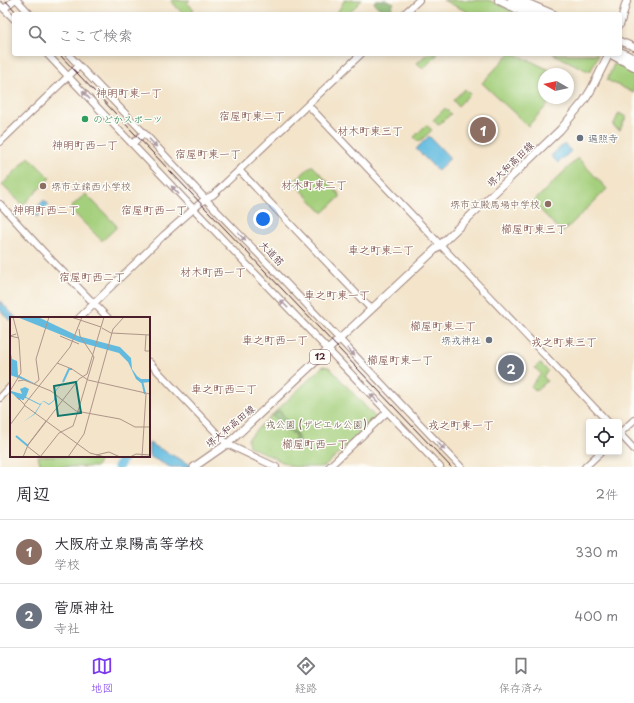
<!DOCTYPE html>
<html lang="ja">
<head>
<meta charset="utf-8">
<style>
  body { margin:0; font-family:"Playpen Sans","Klee One",sans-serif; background:#f2f2f3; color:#2b2b33 }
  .controls { position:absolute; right:12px; bottom:12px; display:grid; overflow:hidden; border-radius:4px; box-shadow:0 2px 6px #0003 }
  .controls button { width:36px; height:36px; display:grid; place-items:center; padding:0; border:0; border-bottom:1px solid #e1e1e2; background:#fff; color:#2b2b33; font:20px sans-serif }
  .compass { position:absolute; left:538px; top:68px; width:36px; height:36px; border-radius:50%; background:#fff; box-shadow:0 2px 6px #0003; rotate:279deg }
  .you { position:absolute; left:263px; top:219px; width:14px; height:14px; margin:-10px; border:3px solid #fff; border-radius:50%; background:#1a73e8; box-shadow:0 0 0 6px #1a73e833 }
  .badge { display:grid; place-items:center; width:26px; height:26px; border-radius:50%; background:#7c3aed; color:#fff; font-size:13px; font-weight:700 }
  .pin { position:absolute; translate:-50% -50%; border:2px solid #fff; box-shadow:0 1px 4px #0006 }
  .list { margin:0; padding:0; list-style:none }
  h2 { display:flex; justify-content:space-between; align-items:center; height:52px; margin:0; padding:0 16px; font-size:17px }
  h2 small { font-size:13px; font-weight:400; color:#7c7c81 }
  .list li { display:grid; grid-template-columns:26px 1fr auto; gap:12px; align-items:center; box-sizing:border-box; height:64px; padding:0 16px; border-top:1px solid #e1e1e2 }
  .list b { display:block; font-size:15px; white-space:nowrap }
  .list p { margin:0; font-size:13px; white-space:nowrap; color:#7c7c81 }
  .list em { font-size:13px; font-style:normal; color:#7c7c81 }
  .icon { flex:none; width:22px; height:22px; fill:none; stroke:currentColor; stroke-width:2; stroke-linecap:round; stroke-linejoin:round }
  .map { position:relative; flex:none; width:634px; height:467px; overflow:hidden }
  .search { position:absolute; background:#fff; box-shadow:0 2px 6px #0003; left:12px; right:12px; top:12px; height:44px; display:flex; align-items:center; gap:10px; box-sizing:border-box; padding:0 14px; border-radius:4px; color:#7c7c81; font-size:15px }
  .sheet { height:180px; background:#fff }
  nav { display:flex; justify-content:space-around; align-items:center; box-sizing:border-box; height:56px; border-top:1px solid #e1e1e2; background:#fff; font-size:11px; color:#7c7c81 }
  nav a { display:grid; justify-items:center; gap:2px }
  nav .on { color:#7c3aed }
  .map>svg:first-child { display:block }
  .green { fill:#a4cf7c; stroke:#777754 }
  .forest { fill:#83b26c; stroke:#66684c }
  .water { fill:#62bbdf; stroke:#566d85 }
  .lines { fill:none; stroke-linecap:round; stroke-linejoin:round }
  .river { stroke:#62bbdf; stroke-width:9 }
  .secondary-casing { stroke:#9e827a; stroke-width:8 }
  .primary-casing { stroke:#9e827a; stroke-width:9 }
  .highway-casing { stroke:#9e827a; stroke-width:10 }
  .secondary { stroke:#fff; stroke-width:6 }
  .primary { stroke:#fff; stroke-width:7 }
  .highway { stroke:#fff; stroke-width:8 }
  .tram { stroke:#4a1f2b; stroke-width:1 }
  .oneway { fill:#ae9aa0 }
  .leisure-dot { fill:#2e9e5b; stroke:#fdfcf7; stroke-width:1.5 }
  .worship-dot { fill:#6b7280; stroke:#fdfcf7; stroke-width:1.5 }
  .education-dot { fill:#8d6e63; stroke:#fdfcf7; stroke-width:1.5 }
  .labels { text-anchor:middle; stroke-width:3; stroke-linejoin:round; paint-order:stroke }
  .shield { fill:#fdfcf7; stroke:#806168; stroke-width:1 }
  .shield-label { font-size:9px; font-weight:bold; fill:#4a1f2b }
  .leisure-label { font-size:10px; fill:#27864d; stroke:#fdfcf7; text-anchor:start }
  .worship-label { font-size:10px; fill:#5b616d; stroke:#fdfcf7; text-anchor:start }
  .street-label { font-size:10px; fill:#4a1f2b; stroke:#fdfcf7 }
  .education-label { font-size:10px; fill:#785e54; stroke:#fdfcf7; text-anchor:start }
  .park-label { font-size:10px; fill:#655443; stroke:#fdfcf7 }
  .neighbourhood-label { font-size:11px; fill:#7b4a46; stroke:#fdfcf7 }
  .inset-river { fill:none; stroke:#62bbdf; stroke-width:2 }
  .inset-road { fill:none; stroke:#af958a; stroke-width:1 }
  .view { fill:#0f766e; fill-opacity:0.15; stroke:#0f766e; stroke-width:2 }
  .inset-edge { fill:none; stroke:#4a1f2b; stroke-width:2 }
</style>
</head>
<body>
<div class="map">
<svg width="634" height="467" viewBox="0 0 634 467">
  <rect width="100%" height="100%" fill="#fdfcf7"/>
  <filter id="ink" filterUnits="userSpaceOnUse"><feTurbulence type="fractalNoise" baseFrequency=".025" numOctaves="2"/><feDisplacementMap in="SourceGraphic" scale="8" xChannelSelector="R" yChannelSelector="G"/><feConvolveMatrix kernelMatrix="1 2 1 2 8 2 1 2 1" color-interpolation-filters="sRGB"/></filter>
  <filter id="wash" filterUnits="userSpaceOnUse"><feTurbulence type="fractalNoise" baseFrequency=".012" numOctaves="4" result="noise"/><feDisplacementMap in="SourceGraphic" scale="16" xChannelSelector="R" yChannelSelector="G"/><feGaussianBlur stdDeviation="0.9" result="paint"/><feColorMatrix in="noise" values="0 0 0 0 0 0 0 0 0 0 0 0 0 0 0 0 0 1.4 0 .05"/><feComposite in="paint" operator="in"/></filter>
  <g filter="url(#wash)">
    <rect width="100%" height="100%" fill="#f3e4ca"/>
    <path class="green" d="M 172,0 L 190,0 L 187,3 L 194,9 L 189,14 L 183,14 L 171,1 Z
      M 344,0 L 362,0 L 348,14 L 337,14 L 337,13 L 344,1 Z
      M 443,0 L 489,0 L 519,14 L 472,14 Z
      M 427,54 L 438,54 L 423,69 L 417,63 Z
      M 509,54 L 516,54 L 558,74 L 544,74 L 544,98 L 554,98 L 528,126 L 482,83 Z
      M 553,54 L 597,54 L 598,56 L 590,72 Z
      M 614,64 L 622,64 L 634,69 L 634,93 L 607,80 Z
      M 465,89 L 470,94 L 458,106 L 453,100 Z
      M 445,108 L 451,114 L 438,125 L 433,120 Z
      M 619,113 L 626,117 L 620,130 L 613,126 Z
      M 426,125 L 432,130 L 419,142 L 414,137 Z
      M 29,157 L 50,178 L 23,205 L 2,185 Z
      M 578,158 L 607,189 L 562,233 L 533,202 Z
      M 311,166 L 313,166 L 340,195 L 340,197 L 324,212 L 322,212 L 295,183 L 295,181 Z
      M 84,195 L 87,195 L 116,225 L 116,228 L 103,240 L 101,240 L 71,210 L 71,207 Z
      M 540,363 L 548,371 L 543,376 L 547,381 L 536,391 L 531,386 L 541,374 L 535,368 Z
      M 323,366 L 329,367 L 376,418 L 324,467 L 293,467 L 249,446 L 248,439 L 250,436 Z
      M 38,456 L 102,456 L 96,467 L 41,467 Z"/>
    <path class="forest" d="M 376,0 L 386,0 L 394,3 L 392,6 L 391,11 C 384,11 377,9 374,2 Z
      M 280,411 L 298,437 C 299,441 296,444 297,448 L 296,449 L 292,448 L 290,445 L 291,442 L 295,441 L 295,435 C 292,432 290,433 287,430 C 284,428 284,425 282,422 C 279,420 276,419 273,417 C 274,413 276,412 280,411 Z"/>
    <path class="water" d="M 429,136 L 450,158 L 438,171 L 416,149 Z
      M 564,144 L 571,151 L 558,163 L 551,156 Z
      M 44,200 L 49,205 L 37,217 L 32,212 Z
      M 0,301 L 16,318 L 11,318 L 11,322 L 0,310 Z
      M 149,443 L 187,463 L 198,467 L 170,467 L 149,456 Z"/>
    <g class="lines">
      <path class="river" d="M 118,467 L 125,456"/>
    </g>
  </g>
  <g filter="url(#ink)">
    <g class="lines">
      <g class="secondary-casing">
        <path id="secondary" d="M 17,0 L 30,14
          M 521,0 L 554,14
          M 0,5 L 14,19
          M 4,9 L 14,0
          M 404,14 L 419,0
          M 620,41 L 634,47
          M 47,54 L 188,203 L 440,467
          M 68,54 L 146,135 L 213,207 L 270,266 L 461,467
          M 308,105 L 608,422
          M 0,142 L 79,66
          M 132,144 L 144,133
          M 239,170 L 371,309
          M 0,204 L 42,250 L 108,318
          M 79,318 L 164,235 L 205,199 L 213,195 L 361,54
          M 149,362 L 227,444 L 276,467
          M 0,398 L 11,386
          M 619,433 L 634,449
          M 619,434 L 634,420
          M 329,467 L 387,412
          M 585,467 L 601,452"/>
      </g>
      <g class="primary-casing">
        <path id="primary" d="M 620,24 L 627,0
          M 194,467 L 227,444 L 236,436 L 440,245 L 560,130 L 584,101 L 591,90 L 609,54"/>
      </g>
      <g class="highway-casing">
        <path id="highway" d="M 499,0 L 528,14
          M 512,0 L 542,14
          M 620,52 L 634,59
          M 611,54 L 634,66"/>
      </g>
      <use href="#secondary" class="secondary"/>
      <use href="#primary" class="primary"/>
      <use href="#highway" class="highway"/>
      <path class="tram" d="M 5,0 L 18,14
        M 59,54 L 451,467"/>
    </g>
    <defs><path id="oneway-solid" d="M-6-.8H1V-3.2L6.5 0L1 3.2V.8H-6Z"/></defs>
    <g class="oneway">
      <use href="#oneway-solid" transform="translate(86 95) rotate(-133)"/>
      <use href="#oneway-solid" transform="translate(153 143) rotate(47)"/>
      <use href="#oneway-solid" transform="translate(175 190) rotate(-133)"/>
      <use href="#oneway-solid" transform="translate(242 237) rotate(46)"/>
      <use href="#oneway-solid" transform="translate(284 304) rotate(-134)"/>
      <use href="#oneway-solid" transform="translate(351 352) rotate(46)"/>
      <use href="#oneway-solid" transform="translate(374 398) rotate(-134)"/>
      <use href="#oneway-solid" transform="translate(441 446) rotate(47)"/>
    </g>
  </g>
  <circle class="leisure-dot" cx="85" cy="119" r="4"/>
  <g class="worship-dot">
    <circle cx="580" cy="138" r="4"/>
    <circle cx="489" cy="340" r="4"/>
  </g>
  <g class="education-dot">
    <circle cx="43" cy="186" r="4"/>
    <circle cx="548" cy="204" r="4"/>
  </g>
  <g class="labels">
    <rect class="shield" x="310" y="350" width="20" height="14" rx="3"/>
    <g class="shield-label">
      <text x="320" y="360">12</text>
    </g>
    <g class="leisure-label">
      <text x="93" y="123">のどかスポーツ</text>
    </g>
    <g class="worship-label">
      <text x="588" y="142">遍照寺</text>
      <text x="481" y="344" text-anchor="end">堺戎神社</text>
    </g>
    <g class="street-label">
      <text transform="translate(510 164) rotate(-44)" y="4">堺大和高田線</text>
      <text transform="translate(272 253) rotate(46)" y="4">大道筋</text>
      <text transform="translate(230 426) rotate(-40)" y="4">堺大和高田線</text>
    </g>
    <g class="education-label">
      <text x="51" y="190">堺市立錦西小学校</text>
      <text x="540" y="208" text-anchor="end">堺市立殿馬場中学校</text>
    </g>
    <g class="park-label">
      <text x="316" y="428">戎公園 (ザビエル公園)</text>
    </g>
    <g class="neighbourhood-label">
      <text x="129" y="97">神明町東一丁</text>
      <text x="252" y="120">宿屋町東二丁</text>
      <text x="370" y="135">材木町東三丁</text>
      <text x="85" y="149">神明町西一丁</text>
      <text x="208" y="158">宿屋町東一丁</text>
      <text x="314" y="189">材木町東二丁</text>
      <text x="46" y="214">神明町西二丁</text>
      <text x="154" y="214">宿屋町西一丁</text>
      <text x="534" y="233">櫛屋町東三丁</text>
      <text x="381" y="254">車之町東二丁</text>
      <text x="213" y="276">材木町西一丁</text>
      <text x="92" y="281">宿屋町西二丁</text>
      <text x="337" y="299">車之町東一丁</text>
      <text x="443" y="330">櫛屋町東二丁</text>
      <text x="275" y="344">車之町西一丁</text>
      <text x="564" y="346">戎之町東三丁</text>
      <text x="400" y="364">櫛屋町東一丁</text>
      <text x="224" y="393">車之町西二丁</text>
      <text x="461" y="429">戎之町東一丁</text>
      <text x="315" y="448">櫛屋町西一丁</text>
    </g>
  </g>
  <g transform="translate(10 317)">
    <rect width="140" height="140" fill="#f3e4ca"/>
    <path d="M 7,0 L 28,0 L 68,19 L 110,30 L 121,41 L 122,52 L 127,59 L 131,62 L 140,62 L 140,65 L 131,66 L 126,62 L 118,45 L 109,36 L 69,25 ZM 0,32 L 2,42 L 7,44 L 8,58 L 28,68 L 0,58 ZM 55,63 L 46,74 L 45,83 L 39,88 L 33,84 L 25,97 L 13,105 L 6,120 L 13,105 L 24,97 L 30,88 L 16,81 L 9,83 L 0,74 L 12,77 L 10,72 L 15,70 L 19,72 L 16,80 L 30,87 L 34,84 L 39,87 L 44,83 L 45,74 Z" fill="#62bbdf"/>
    <path class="inset-river" d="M 132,64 L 135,77M 53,65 L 59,52 L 62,52M 1,75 L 13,79 L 13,83M 6,119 L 18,129"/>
    <path class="inset-road" d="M 61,0 L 91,10M 72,0 L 60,30 L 14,88 L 80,136 L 95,140M 92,11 L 101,16 L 140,18M 6,17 L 0,19 L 9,21M 136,18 L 135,34 L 140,34M 50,19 L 69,27M 47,46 L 62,52 L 78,63 L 140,77M 8,64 L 14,63 L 41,74 L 66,94 L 110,102 L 125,110 L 140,110M 24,67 L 29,63 L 26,42 L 39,0M 0,74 L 11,56 L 9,23 L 3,0M 0,108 L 15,88 L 7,80M 86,138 L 99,135 L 110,140M 13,140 L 18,128 L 69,62 L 77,57 L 94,0M 30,140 L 49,116 L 63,109 L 68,94 L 84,40 L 70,19 L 69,12M 31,140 L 17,129 L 36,104M 58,140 L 74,117 L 103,12 L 114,0M 120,140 L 126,137 L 140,138M 132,140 L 136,77"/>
    <path class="view" d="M 66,65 L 71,96 L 48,99 L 44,69 Z"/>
    <rect width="140" height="140" class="inset-edge"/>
  </g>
</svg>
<div class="controls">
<button><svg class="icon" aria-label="locate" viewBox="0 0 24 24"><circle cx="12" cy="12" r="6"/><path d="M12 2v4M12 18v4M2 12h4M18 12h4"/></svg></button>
</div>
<svg class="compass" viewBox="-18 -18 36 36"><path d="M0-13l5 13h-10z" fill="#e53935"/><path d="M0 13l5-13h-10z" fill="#7c7c81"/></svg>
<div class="you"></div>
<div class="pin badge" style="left:483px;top:130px;background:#8d6e63">1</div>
<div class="pin badge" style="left:511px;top:368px;background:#6b7280">2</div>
<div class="search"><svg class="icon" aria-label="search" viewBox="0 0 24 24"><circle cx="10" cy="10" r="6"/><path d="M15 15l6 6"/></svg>ここで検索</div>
</div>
<section class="sheet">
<h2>周辺<small>2件</small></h2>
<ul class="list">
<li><span class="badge" style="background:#8d6e63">1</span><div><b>大阪府立泉陽高等学校</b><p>学校</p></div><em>330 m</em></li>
<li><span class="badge" style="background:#6b7280">2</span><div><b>菅原神社</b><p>寺社</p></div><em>400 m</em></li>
</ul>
</section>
<nav>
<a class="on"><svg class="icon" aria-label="map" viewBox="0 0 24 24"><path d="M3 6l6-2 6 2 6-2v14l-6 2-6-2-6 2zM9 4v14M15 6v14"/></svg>地図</a>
<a><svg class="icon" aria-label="directions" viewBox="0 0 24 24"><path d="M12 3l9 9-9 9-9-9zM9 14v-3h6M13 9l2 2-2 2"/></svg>経路</a>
<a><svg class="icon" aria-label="saved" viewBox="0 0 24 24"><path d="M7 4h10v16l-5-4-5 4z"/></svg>保存済み</a>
</nav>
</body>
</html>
